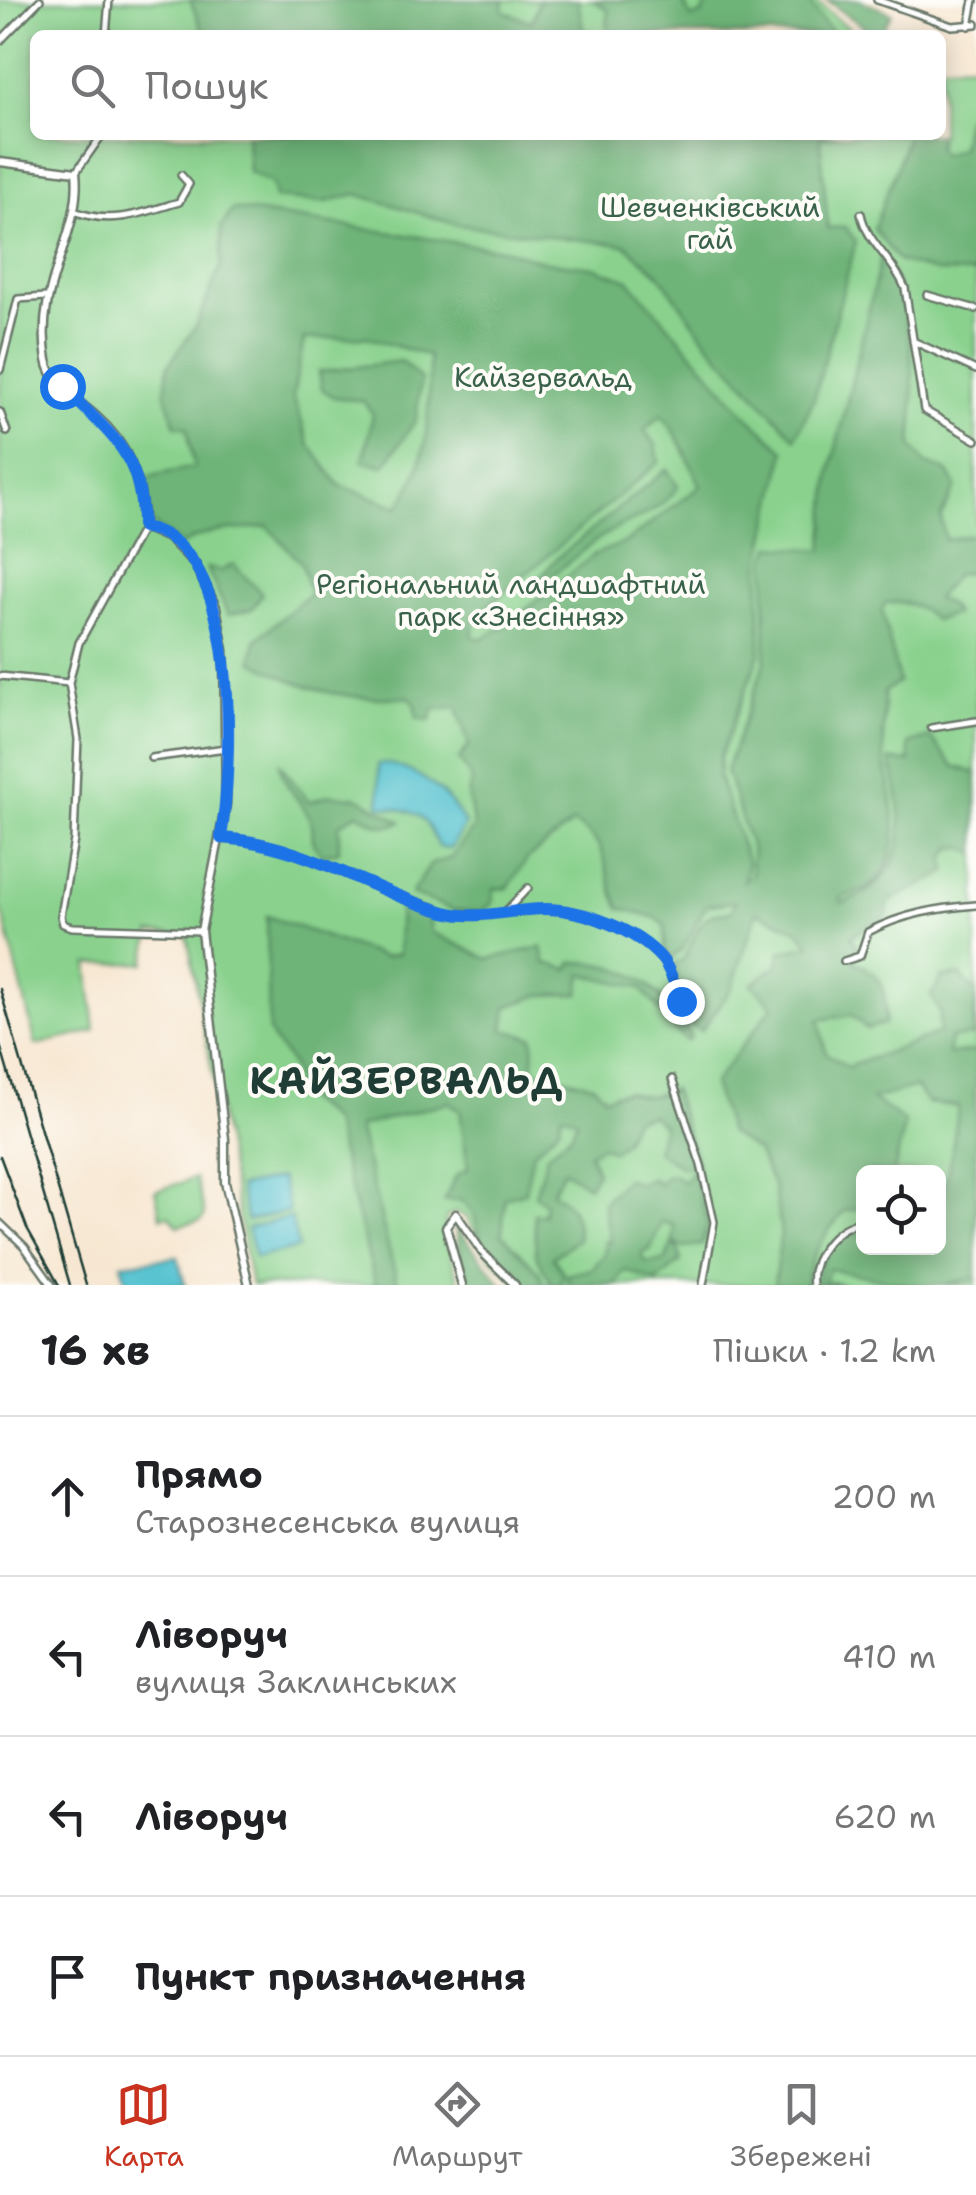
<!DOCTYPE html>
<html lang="uk">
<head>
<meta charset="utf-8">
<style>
  body { margin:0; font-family:"Shantell Sans",sans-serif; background:#f2f2f2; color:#202124 }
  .controls { position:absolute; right:30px; bottom:30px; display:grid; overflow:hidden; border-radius:15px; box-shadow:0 5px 25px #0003 }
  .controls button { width:90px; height:90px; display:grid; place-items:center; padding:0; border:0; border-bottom:2px solid #e0e0e0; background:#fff; color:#202124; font:50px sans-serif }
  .stop { position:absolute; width:30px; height:30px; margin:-22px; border:8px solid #1a73e8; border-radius:50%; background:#fff }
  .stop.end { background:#1a73e8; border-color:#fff; box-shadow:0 2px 10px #0008 }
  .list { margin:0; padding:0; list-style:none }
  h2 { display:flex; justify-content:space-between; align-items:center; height:130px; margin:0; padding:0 40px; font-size:42px }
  h2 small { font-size:32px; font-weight:400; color:#757577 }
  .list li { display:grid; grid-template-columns:65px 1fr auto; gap:30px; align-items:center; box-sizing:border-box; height:160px; padding:0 40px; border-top:2px solid #e0e0e0 }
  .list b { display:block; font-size:38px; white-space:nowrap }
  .list p { margin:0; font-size:32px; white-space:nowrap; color:#757577 }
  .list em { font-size:32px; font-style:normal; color:#757577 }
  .icon { flex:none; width:55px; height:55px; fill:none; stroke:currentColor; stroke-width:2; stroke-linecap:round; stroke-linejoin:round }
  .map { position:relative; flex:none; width:976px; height:1285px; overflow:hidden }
  .search { position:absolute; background:#fff; box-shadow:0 5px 25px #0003; left:30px; right:30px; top:30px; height:110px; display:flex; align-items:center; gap:25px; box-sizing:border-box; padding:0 35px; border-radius:15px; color:#757577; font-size:38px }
  .sheet { height:770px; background:#fff }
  nav { display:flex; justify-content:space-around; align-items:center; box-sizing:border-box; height:140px; border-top:2px solid #e0e0e0; background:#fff; font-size:28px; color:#757577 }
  nav a { display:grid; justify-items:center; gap:5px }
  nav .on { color:#c8321e }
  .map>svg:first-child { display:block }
  .green { fill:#89d18d; stroke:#548760; stroke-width:2.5; fill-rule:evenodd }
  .forest { fill:#6eb378; stroke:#467856; stroke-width:2.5; fill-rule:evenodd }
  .water { fill:#56c2d0; stroke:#3a8082; stroke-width:2.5 }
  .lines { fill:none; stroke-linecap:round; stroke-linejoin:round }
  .street-casing { stroke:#6b786b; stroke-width:10 }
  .secondary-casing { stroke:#6b786b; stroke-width:11 }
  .street { stroke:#fff; stroke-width:5 }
  .secondary { stroke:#fff; stroke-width:6 }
  .rail { stroke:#1f3d34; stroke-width:2.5 }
  .route { stroke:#1a73e8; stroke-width:12 }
  .labels { text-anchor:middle; stroke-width:8; stroke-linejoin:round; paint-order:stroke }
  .park-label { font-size:28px; fill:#3a624a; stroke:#fdfcf7 }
  .district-label { font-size:38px; font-weight:bold; letter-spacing:2.5px; fill:#1f3d34; stroke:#fdfcf7 }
</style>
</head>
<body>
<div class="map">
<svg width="976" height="1285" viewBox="0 0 976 1285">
  <rect width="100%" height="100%" fill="#fdfcf7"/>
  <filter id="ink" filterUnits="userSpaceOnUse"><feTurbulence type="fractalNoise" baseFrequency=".01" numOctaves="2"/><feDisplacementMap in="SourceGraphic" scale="20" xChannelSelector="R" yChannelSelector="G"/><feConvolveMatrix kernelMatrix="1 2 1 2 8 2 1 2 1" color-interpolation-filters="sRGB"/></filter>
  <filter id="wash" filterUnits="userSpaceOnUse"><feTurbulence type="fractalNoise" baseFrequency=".0048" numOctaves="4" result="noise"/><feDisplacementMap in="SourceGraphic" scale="40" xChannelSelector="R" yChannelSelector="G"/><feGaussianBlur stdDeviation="2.25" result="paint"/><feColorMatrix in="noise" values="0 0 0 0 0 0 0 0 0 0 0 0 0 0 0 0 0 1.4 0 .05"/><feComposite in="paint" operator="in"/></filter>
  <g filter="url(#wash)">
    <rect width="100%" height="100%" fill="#f7e7d2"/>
    <path class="green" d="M 0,0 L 814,0 L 858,35 L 35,35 L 35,135 L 941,135 L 941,65 L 976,64 L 976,1285 L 518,1285 L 486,1253 L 466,1217 L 455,1212 L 446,1218 L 445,1235 L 460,1285 L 251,1285 L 187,935 L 151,933 L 145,963 L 88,964 L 95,1031 L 36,1045 L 0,902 ZM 864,1172 L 938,1172 L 938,1248 L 864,1248 Z
      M 195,1178 L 205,1215 L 202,1220 L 178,1226 L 169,1215 L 161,1217 L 155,1191 Z"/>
    <path class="forest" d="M 190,0 L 504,0 L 503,11 L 532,22 L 539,0 L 578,0 L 583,30 L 598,35 L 204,35 Z
      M 593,0 L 682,0 L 691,18 L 702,14 L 709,0 L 807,0 L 834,35 L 602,35 L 607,31 L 608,10 Z
      M 826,0 L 860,0 L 892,13 L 884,27 L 897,35 L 875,35 Z
      M 976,103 L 976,273 L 936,272 L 898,261 L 874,229 C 884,196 899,168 907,135 L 939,135 L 937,149 L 942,155 L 961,148 L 966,120 Z
      M 247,135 L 840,135 L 820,138 L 828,228 L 846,227 L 856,242 L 814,399 L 795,438 L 710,345 L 658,273 L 625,245 L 458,225 L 356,194 L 325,202 L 275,198 L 272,183 L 249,172 Z
      M 233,209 L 506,250 L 546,262 L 593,267 L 629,280 L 748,417 L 785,451 L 760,565 L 760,653 L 720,757 L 719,778 L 748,863 L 744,881 L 752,874 L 752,851 L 726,771 L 765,662 L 766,560 L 771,546 L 823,550 L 830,474 L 881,257 C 915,292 915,397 912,446 L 926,464 L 947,471 L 956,486 L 941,517 L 945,540 L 976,534 L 972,571 L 955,575 L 936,599 L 947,603 L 955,614 L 934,620 C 919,605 907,601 885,603 L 882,609 L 899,682 L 884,692 C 885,714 881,741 885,762 C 892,799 906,851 875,882 C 865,891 851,893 840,898 L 842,903 C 912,879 906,821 890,760 L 910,762 L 908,744 L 930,737 L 954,766 L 976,773 L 976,855 L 963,847 L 952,848 L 945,858 L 947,872 L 888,902 L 887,916 L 851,936 L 858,949 L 853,961 C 883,973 887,993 885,1023 L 867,1029 L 852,1015 L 819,1020 L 826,1053 L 848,1067 L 939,1033 L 940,1012 L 931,996 L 942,977 L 960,975 L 976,992 L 973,1036 L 951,1038 L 948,1054 L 976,1051 L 976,1278 L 946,1285 L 910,1285 L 829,1269 L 825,1281 L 846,1285 L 817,1284 C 819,1256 836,1233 863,1232 L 864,1248 L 938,1248 C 939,1198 954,1154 958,1106 L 927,1103 L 916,1087 L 872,1099 L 905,1122 L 894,1172 L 864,1172 L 863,1208 L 844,1211 C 827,1232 808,1257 806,1285 L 774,1285 L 781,1231 L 773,1185 L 757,1151 L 729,1133 L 713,1084 L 773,1006 L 752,984 L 778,965 L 780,952 L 810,945 L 800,931 L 757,912 L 732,988 L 701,1031 L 685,1021 L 675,964 L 683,960 C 698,935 697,910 731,912 L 735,902 L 708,905 C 693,922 691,943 673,958 L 665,950 L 665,925 L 654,917 L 620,908 C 600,871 615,846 573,823 L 527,859 L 508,888 L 494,889 L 492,904 L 481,912 L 453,910 L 411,894 L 431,864 L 451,858 L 474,827 L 468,795 L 472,780 L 459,759 L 469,745 L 457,707 L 433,709 L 431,720 L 417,718 L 415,703 L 409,697 C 350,702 303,690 252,661 L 256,640 L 310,594 L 302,564 L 267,526 C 237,531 207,528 182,545 L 150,522 L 142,478 L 194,467 L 187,427 L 175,425 L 165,392 L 168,366 L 196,326 L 221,265 L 221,227 ZM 366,337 L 429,356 C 429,409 431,463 398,507 L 339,485 L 309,444 L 293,396 L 304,339 ZM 661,415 C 681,436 687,460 701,486 L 626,542 L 595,554 L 505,626 L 481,639 L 472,636 L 476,616 L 659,462 L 655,443 L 644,430 Z
      M 401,361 L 421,379 L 416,420 L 384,466 L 363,461 L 373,414 L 363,401 L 334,397 L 322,389 L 319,372 Z
      M 667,469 L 678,487 C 657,516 627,519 600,538 C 576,554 556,575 530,590 L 556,559 Z
      M 233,564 L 262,594 L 252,609 L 228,615 L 207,568 L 221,571 Z
      M 280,764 L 309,802 L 329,795 L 357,797 L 401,822 C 381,832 373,821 357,813 L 339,825 L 339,851 L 322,855 C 306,837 317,834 310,819 C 301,800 281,784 280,764 Z
      M 400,901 L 429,911 L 431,932 L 488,959 L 542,947 L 545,963 L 569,969 L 573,962 C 635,962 658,989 691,1036 L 687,1041 L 682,1037 L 641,988 L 582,974 L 579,994 L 540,995 L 507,1007 L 504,1030 L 533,1037 L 534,1070 L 594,1085 L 605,1097 L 626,1091 C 644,1099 655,1096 672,1089 L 698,1165 L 681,1167 L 656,1151 L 663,1125 L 652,1115 L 634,1119 L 624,1142 L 613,1151 L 602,1146 L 589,1153 L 597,1172 L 588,1186 L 564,1170 L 552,1192 C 573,1204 577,1215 578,1239 L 553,1257 L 564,1274 L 561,1284 L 552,1285 L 536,1255 L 534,1214 L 544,1214 L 545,1203 L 535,1195 L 547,1154 L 572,1133 L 577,1119 L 562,1114 L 559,1127 L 533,1153 L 525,1192 L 505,1198 L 502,1234 L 539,1272 L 544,1285 L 526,1285 L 480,1241 L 475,1217 L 462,1201 L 444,1200 L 457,1175 L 468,1169 L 460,1110 L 448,1102 L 358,1127 L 398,1285 L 376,1285 L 333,1124 C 324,1110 314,1108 303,1097 C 293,1087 297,1077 292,1066 C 286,1053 274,1046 269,1031 L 267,916 L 384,957 L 398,954 Z
      M 693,1171 L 708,1223 L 702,1245 L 681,1247 L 673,1242 L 674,1225 L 662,1222 L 650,1250 L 643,1252 L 642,1258 L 647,1263 L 665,1261 L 672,1244 L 678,1248 L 681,1261 L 656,1282 L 625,1270 L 616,1284 L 569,1285 L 567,1275 L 592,1269 L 605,1254 L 605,1241 L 611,1243 L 603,1203 L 626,1178 L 638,1184 L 652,1177 L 659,1185 L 664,1177 L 673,1174 L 683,1182 Z
      M 454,1224 L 503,1285 L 467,1285 Z"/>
    <path class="water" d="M 386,763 C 423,772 449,794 465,824 L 450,849 L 438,846 C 422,811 418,812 380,806 L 378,764 Z
      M 281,1178 L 289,1211 L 247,1221 L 239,1187 Z
      M 291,1217 L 298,1248 L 255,1258 L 247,1228 Z
      M 178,1257 L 185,1285 L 127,1285 L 121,1264 Z"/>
  </g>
  <g filter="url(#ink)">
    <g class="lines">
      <g class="street-casing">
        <path id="street" d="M 877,0 L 952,26 L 976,24
          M 969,26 L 974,0
          M 106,35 L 109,0
          M 0,41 L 40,0
          M 76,172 L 102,135
          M 74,211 C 111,226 142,213 179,202 L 189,184 L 181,175
          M 861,214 C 867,243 894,260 905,288 L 924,410 L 976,440
          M 927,295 L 976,309
          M 913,341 L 976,370
          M 0,370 L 18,299 L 46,297
          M 0,412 L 7,432
          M 143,527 L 79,643 L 69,683 L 78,739 L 74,840 L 61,916 L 63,924 L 72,927 L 201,931
          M 0,676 L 69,683
          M 931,728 L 976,721
          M 151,758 L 226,748
          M 221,838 C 306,843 365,890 445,912 C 477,921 512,909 544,909 C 583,909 637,930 662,959 C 671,970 676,988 681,1001
          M 507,910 L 528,888
          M 844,961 L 860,956 L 868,932 C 902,914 938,908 976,905
          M 672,1079 L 701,1165 L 714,1222 L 703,1285
          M 0,1223 L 24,1246 L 52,1285
          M 813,1285 C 809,1257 836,1225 864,1221"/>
      </g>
      <g class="secondary-casing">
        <path id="secondary" d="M 0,162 L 76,172 C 83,234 33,285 47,360 C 51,385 79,401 97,417 C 129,445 143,484 143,527 L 170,539 L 195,564 L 216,607 L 224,650 L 226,804 L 201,931 L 225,1139 L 225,1182 L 249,1285
          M 462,1285 L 446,1227 L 456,1214 L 482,1252 L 515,1285"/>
      </g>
      <use href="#street" class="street"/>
      <use href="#secondary" class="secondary"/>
      <path class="rail" d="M 0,989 L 86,1285
        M 0,1045 L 70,1285
        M 0,1156 L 27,1228 L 59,1285"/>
    </g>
  </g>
  <g class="lines" filter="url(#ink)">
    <path class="route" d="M 62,386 C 108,433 144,453 142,527 C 244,542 232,765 221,838 C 304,843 367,890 445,912 C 477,921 512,909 545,909 C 583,909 637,930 662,959 C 671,970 676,989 681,1001"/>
  </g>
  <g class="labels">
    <g class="park-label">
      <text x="710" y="217">Шевченківський<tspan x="710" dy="32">гай</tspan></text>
      <text x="543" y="387">Кайзервальд</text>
      <text x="511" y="594">Регіональний ландшафтний<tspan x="511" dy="32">парк «Знесіння»</tspan></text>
    </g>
    <g class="district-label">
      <text x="407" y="1094">КАЙЗЕРВАЛЬД</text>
    </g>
  </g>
</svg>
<div class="controls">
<button><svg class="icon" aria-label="locate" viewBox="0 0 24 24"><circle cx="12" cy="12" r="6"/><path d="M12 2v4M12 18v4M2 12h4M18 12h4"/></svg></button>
</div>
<div class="stop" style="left:62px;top:386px"></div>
<div class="stop end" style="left:681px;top:1001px"></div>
<div class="search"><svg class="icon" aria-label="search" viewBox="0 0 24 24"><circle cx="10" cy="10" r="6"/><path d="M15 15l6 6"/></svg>Пошук</div>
</div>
<section class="sheet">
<h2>16 хв<small>Пішки · 1.2 km</small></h2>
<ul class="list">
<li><svg class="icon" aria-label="ahead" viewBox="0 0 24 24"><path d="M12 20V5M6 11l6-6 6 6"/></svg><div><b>Прямо</b><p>Старознесенська вулиця</p></div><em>200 m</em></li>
<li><svg class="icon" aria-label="left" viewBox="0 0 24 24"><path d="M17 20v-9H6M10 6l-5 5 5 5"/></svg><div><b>Ліворуч</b><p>вулиця Заклинських</p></div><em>410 m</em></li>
<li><svg class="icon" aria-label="left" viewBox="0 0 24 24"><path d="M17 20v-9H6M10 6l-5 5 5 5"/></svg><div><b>Ліворуч</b></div><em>620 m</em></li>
<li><svg class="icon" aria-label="arrive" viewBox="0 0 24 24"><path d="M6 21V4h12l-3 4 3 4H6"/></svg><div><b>Пункт призначення</b></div></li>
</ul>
</section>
<nav>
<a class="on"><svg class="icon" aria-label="map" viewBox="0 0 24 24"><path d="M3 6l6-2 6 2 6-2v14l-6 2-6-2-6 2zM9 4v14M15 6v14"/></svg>Карта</a>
<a><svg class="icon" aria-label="directions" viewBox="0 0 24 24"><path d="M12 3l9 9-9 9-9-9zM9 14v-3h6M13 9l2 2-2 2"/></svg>Маршрут</a>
<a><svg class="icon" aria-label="saved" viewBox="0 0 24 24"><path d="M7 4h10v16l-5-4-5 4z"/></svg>Збережені</a>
</nav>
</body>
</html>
